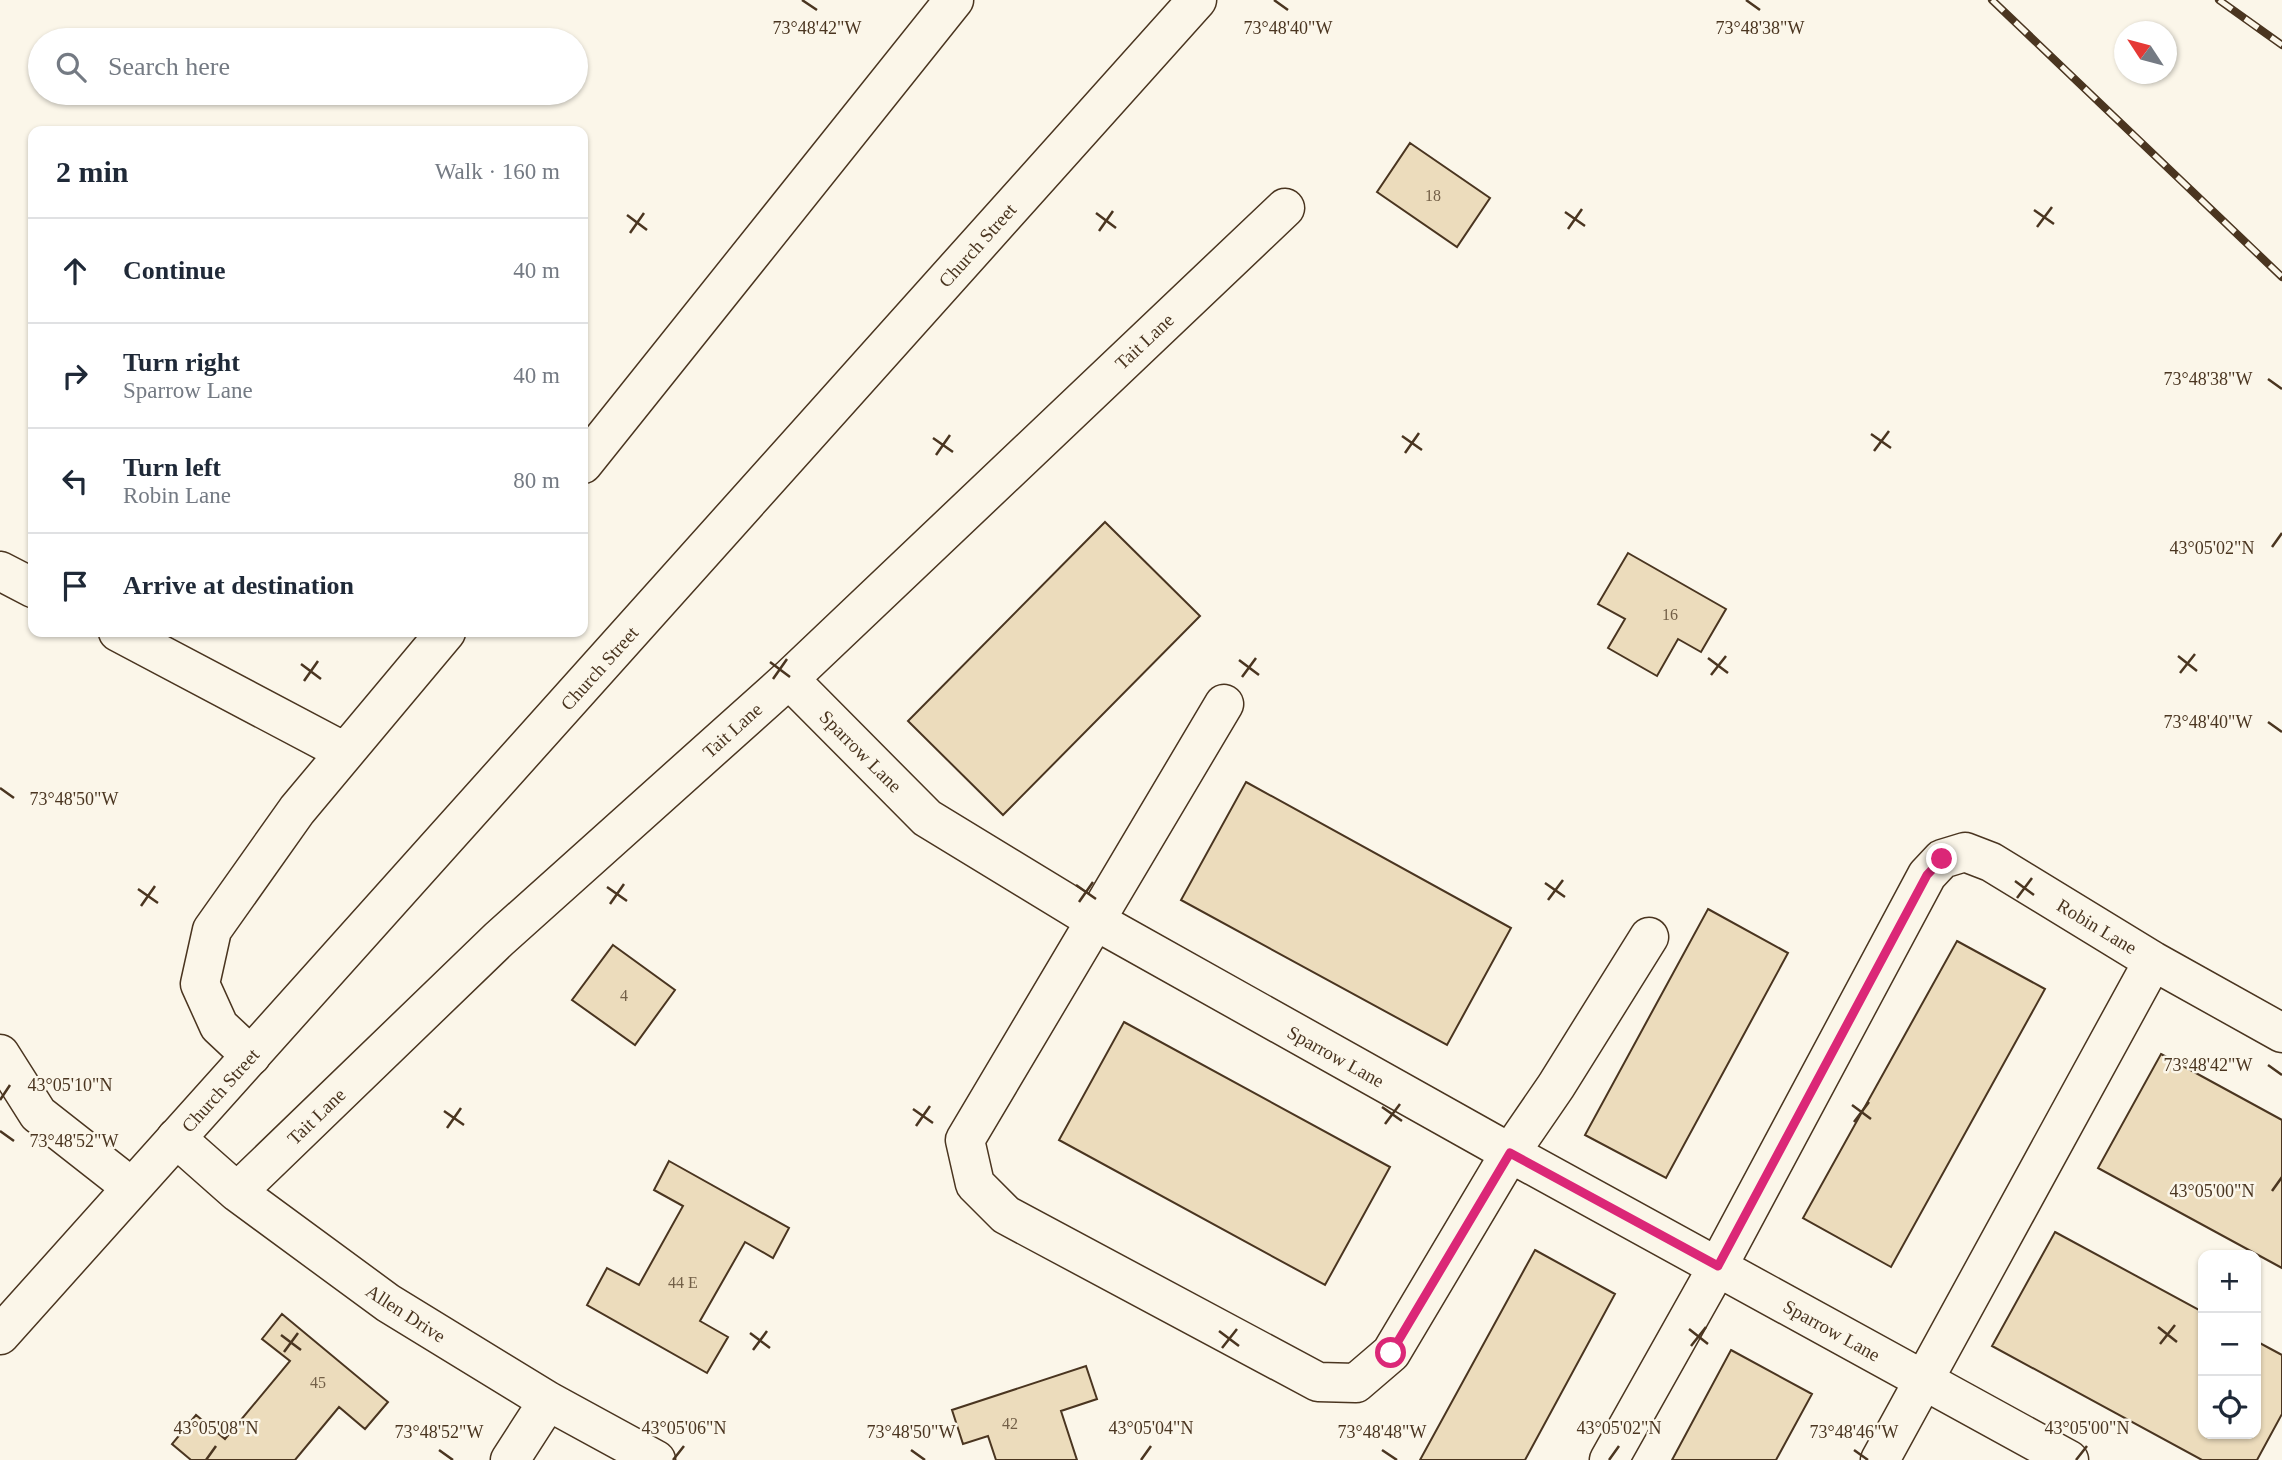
<!DOCTYPE html>
<html lang="en">
<head>
<meta charset="utf-8">
<style>
  body { margin:0; font-family:"Times New Roman",serif; background:#f6f6f7; color:#1f2937 }
  .controls { position:absolute; right:21px; bottom:21px; display:grid; overflow:hidden; border-radius:14px; box-shadow:0 2px 5px #0004 }
  .controls button { width:63px; height:63px; display:grid; place-items:center; padding:0; border:0; border-bottom:2px solid #e0e1e3; background:#fff; color:#1f2937; font:35px sans-serif }
  .compass { position:absolute; left:2114px; top:21px; width:63px; height:63px; border-radius:50%; background:#fff; box-shadow:0 2px 5px #0004; rotate:306deg }
  .stop { position:absolute; width:21px; height:21px; margin:-16px; border:5px solid #db2777; border-radius:50%; background:#fff }
  .stop.end { background:#db2777; border-color:#fff; box-shadow:0 2px 7px #0008 }
  .list { margin:0; padding:0; list-style:none }
  h2 { display:flex; justify-content:space-between; align-items:center; height:91px; margin:0; padding:0 28px; font-size:30px }
  h2 small { font-size:23px; font-weight:400; color:#747a83 }
  .list li { display:grid; grid-template-columns:46px 1fr auto; gap:21px; align-items:center; box-sizing:border-box; height:105px; padding:0 28px; border-top:2px solid #e0e1e3 }
  .list b { display:block; font-size:26px; white-space:nowrap }
  .list p { margin:0; font-size:23px; white-space:nowrap; color:#747a83 }
  .list em { font-size:23px; font-style:normal; color:#747a83 }
  .icon { flex:none; width:38px; height:38px; fill:none; stroke:currentColor; stroke-width:2; stroke-linecap:round; stroke-linejoin:round }
  .map { position:relative; flex:none; width:2282px; height:1460px; overflow:hidden }
  .search { position:absolute; background:#fff; box-shadow:0 2px 5px #0004; left:28px; top:28px; width:560px; height:77px; display:flex; align-items:center; gap:18px; box-sizing:border-box; padding:0 24px; border-radius:38px; color:#747a83; font-size:26px }
  .panel { position:absolute; background:#fff; box-shadow:0 2px 5px #0004; left:28px; top:126px; width:560px; height:511px; border-radius:14px }
  .map>svg:first-child { display:block }
  .building { fill:#ecdcbc; stroke:#4a3520; stroke-width:2 }
  .lines { fill:none; stroke-linecap:round; stroke-linejoin:round }
  .minor-casing { stroke:#4a3520; stroke-width:41 }
  .major-casing { stroke:#4a3520; stroke-width:41 }
  .minor { stroke:#fbf6e9; stroke-width:38 }
  .major { stroke:#fbf6e9; stroke-width:38 }
  .rail-casing { stroke:#4a3520; stroke-width:8 }
  .rail { stroke:#fbf6e9; stroke-width:5; stroke-dasharray:16; stroke-linecap:butt }
  .route { stroke:#db2777; stroke-width:9 }
  .ticks { fill:none; stroke:#4a3520; stroke-width:2.5 }
  .labels { text-anchor:middle; stroke-width:5; stroke-linejoin:round; paint-order:stroke }
  .number-label { font-size:16px; fill:#725f47 }
  .street-label { font-size:19px; fill:#4a3520; stroke:#fbf6e9 }
  .ticks-label { font-size:18px; text-anchor:middle; fill:#4a3520; stroke:#fbf6e9; stroke-width:5; stroke-linejoin:round; paint-order:stroke }
</style>
</head>
<body>
<div class="map">
<svg width="2282" height="1460" viewBox="0 0 2282 1460">
  <rect width="100%" height="100%" fill="#fbf6e9"/>
  <path class="building" d="M 1410,143 L 1490,198 L 1457,247 L 1377,192 Z
    M 1105,522 L 1200,616 L 1003,815 L 908,721 Z
    M 1628,553 L 1726,609 L 1701,652 L 1678,639 L 1657,676 L 1608,648 L 1625,619 L 1598,604 Z
    M 1246,782 L 1511,928 L 1447,1045 L 1181,900 Z
    M 1708,909 L 1788,953 L 1666,1178 L 1585,1135 Z
    M 1957,941 L 2045,989 L 1891,1267 L 1803,1218 Z
    M 613,945 L 675,990 L 635,1045 L 572,1000 Z
    M 1124,1022 L 1390,1167 L 1325,1285 L 1059,1140 Z
    M 2161,1054 L 2282,1120 L 2282,1268 L 2098,1168 Z
    M 669,1161 L 789,1228 L 773,1258 L 745,1242 L 700,1321 L 728,1337 L 707,1373 L 587,1305 L 607,1268 L 639,1285 L 683,1206 L 654,1190 Z
    M 2055,1232 L 2203,1312 L 2203,1434 L 2256,1434 L 2256,1341 L 2282,1355 L 2282,1414 L 2257,1460 L 2202,1460 L 1992,1346 Z
    M 1535,1250 L 1615,1294 L 1525,1460 L 1420,1460 Z
    M 282,1314 L 388,1402 L 365,1429 L 339,1407 L 295,1460 L 191,1460 L 172,1444 L 196,1415 L 225,1439 L 290,1361 L 262,1339 Z
    M 1731,1350 L 1812,1394 L 1776,1460 L 1672,1460 Z
    M 1086,1366 L 1097,1399 L 1061,1411 L 1077,1460 L 996,1460 L 988,1436 L 963,1444 L 952,1410 Z"/>
  <g class="lines">
    <g class="minor-casing">
      <path id="minor" d="M 583,464 L 954,0
        M 0,571 L 33,588
        M 118,632 L 345,752
        M 789,679 L 927,818 L 1096,921 L 1510,1153 L 2069,1460
        M 1224,704 L 965,1140 L 975,1184 L 1006,1215 L 1318,1382 L 1356,1383 L 1391,1353 L 1510,1153 L 1556,1086 L 1649,937
        M 0,1054 L 38,1114 L 131,1187
        M 251,1056 L 219,1026 L 200,984 L 212,930 L 297,810 L 446,632
        M 176,1138 L 237,1192 L 388,1303 L 548,1401 L 656,1460
        M 237,1192 L 499,939 L 789,679 L 1285,208
        M 510,1460 L 548,1401
        M 1609,1460 L 1718,1266 L 1927,875 L 1942,859 L 1965,852 L 1991,862 L 2153,961 L 2282,1033
        M 1880,1460 L 2153,961"/>
    </g>
    <g class="major-casing">
      <path id="major" d="M 0,1335 L 1197,0"/>
    </g>
    <use href="#minor" class="minor"/>
    <use href="#major" class="major"/>
    <g class="rail-casing">
      <path id="rail" d="M 1992,0 L 2282,277
        M 2219,0 L 2282,45"/>
    </g>
    <use href="#rail" class="rail"/>
  </g>
  <g class="lines">
    <path class="route" d="M 1391,1353 L 1510,1153 L 1718,1266 L 1927,875 L 1942,859"/>
  </g>
  <path class="ticks" d="M 802,0 L 817,10M 1274,0 L 1288,10M 1746,0 L 1760,10M 2034,210 L 2054,224M 1565,212 L 1585,226M 1096,213 L 1116,228M 627,215 L 647,230M 2037,227 L 2052,207M 1568,229 L 1582,209M 1099,231 L 1113,211M 630,233 L 644,213M 2268,379 L 2282,389M 1871,434 L 1891,448M 1402,436 L 1422,450M 933,438 L 953,452M 1874,451 L 1889,431M 1405,453 L 1419,433M 936,455 L 950,435M 2272,547 L 2282,533M 2178,656 L 2197,671M 1708,658 L 1728,673M 1239,660 L 1259,675M 770,662 L 790,677M 301,664 L 321,679M 2180,673 L 2195,654M 1711,675 L 1726,656M 1242,677 L 1256,658M 773,679 L 787,659M 304,681 L 318,661M 2268,722 L 2282,732M 0,788 L 14,798M 2015,881 L 2034,895M 1545,883 L 1565,897M 1076,885 L 1096,899M 607,887 L 627,901M 138,889 L 158,903M 2017,898 L 2032,878M 1548,900 L 1563,880M 1079,902 L 1093,882M 610,904 L 624,884M 141,906 L 155,886M 2268,1065 L 2282,1075M 0,1100 L 10,1085M 1852,1105 L 1871,1119M 1382,1107 L 1402,1121M 913,1109 L 933,1123M 444,1111 L 464,1125M 1854,1122 L 1869,1102M 1385,1124 L 1400,1104M 916,1126 L 930,1106M 447,1128 L 461,1108M 0,1131 L 14,1141M 2272,1191 L 2282,1177M 2158,1327 L 2177,1342M 1689,1329 L 1708,1344M 1219,1331 L 1239,1346M 750,1333 L 770,1348M 281,1335 L 301,1350M 2160,1344 L 2175,1325M 1691,1346 L 1706,1327M 1222,1348 L 1237,1329M 753,1350 L 767,1331M 284,1352 L 298,1333M 439,1450 L 453,1460M 911,1450 L 925,1460M 1382,1450 L 1397,1460M 1854,1450 L 1868,1460M 206,1460 L 216,1446M 673,1460 L 684,1446M 1141,1460 L 1151,1446M 1609,1460 L 1619,1446M 2076,1460 L 2087,1446"/>
  <g class="labels">
    <g class="number-label">
      <text x="1433" y="201">18</text>
      <text x="1670" y="620">16</text>
      <text x="624" y="1001">4</text>
      <text x="683" y="1288">44 E</text>
      <text x="318" y="1388">45</text>
      <text x="1010" y="1429">42</text>
    </g>
    <g class="street-label">
      <text transform="translate(977 245) rotate(-48)" y="7">Church Street</text>
      <text transform="translate(1144 341) rotate(-43)" y="7">Tait Lane</text>
      <text transform="translate(599 668) rotate(-48)" y="7">Church Street</text>
      <text transform="translate(732 730) rotate(-42)" y="7">Tait Lane</text>
      <text transform="translate(861 751) rotate(45)" y="7">Sparrow Lane</text>
      <text transform="translate(2097 926) rotate(31)" y="7">Robin Lane</text>
      <text transform="translate(1336 1056) rotate(29)" y="7">Sparrow Lane</text>
      <text transform="translate(220 1090) rotate(-48)" y="7">Church Street</text>
      <text transform="translate(316 1116) rotate(-44)" y="7">Tait Lane</text>
      <text transform="translate(406 1313) rotate(33)" y="7">Allen Drive</text>
      <text transform="translate(1832 1330) rotate(29)" y="7">Sparrow Lane</text>
    </g>
  </g>
  <g class="ticks-label">
    <text x="1288" y="34">73°48'40"W</text>
    <text x="1760" y="34">73°48'38"W</text>
    <text x="817" y="34">73°48'42"W</text>
    <text x="2208" y="385">73°48'38"W</text>
    <text x="2212" y="554">43°05'02"N</text>
    <text x="2208" y="728">73°48'40"W</text>
    <text x="74" y="805">73°48'50"W</text>
    <text x="2208" y="1071">73°48'42"W</text>
    <text x="70" y="1091">43°05'10"N</text>
    <text x="74" y="1147">73°48'52"W</text>
    <text x="2212" y="1197">43°05'00"N</text>
    <text x="216" y="1434">43°05'08"N</text>
    <text x="684" y="1434">43°05'06"N</text>
    <text x="1151" y="1434">43°05'04"N</text>
    <text x="1619" y="1434">43°05'02"N</text>
    <text x="2087" y="1434">43°05'00"N</text>
    <text x="439" y="1438">73°48'52"W</text>
    <text x="911" y="1438">73°48'50"W</text>
    <text x="1382" y="1438">73°48'48"W</text>
    <text x="1854" y="1438">73°48'46"W</text>
  </g>
</svg>
<div class="controls">
<button>+</button>
<button>−</button>
<button><svg class="icon" aria-label="locate" viewBox="0 0 24 24"><circle cx="12" cy="12" r="6"/><path d="M12 2v4M12 18v4M2 12h4M18 12h4"/></svg></button>
</div>
<svg class="compass" viewBox="-18 -18 36 36"><path d="M0-13l5 13h-10z" fill="#e53935"/><path d="M0 13l5-13h-10z" fill="#747a83"/></svg>
<div class="stop" style="left:1391px;top:1353px"></div>
<div class="stop end" style="left:1942px;top:859px"></div>
<div class="search"><svg class="icon" aria-label="search" viewBox="0 0 24 24"><circle cx="10" cy="10" r="6"/><path d="M15 15l6 6"/></svg>Search here</div>
<section class="panel">
<h2>2 min<small>Walk · 160 m</small></h2>
<ul class="list">
<li><svg class="icon" aria-label="ahead" viewBox="0 0 24 24"><path d="M12 20V5M6 11l6-6 6 6"/></svg><div><b>Continue</b></div><em>40 m</em></li>
<li><svg class="icon" aria-label="right" viewBox="0 0 24 24"><path d="M7 20v-9h11M14 6l5 5-5 5"/></svg><div><b>Turn right</b><p>Sparrow Lane</p></div><em>40 m</em></li>
<li><svg class="icon" aria-label="left" viewBox="0 0 24 24"><path d="M17 20v-9H6M10 6l-5 5 5 5"/></svg><div><b>Turn left</b><p>Robin Lane</p></div><em>80 m</em></li>
<li><svg class="icon" aria-label="arrive" viewBox="0 0 24 24"><path d="M6 21V4h12l-3 4 3 4H6"/></svg><div><b>Arrive at destination</b></div></li>
</ul>
</section>
</div>
</body>
</html>
